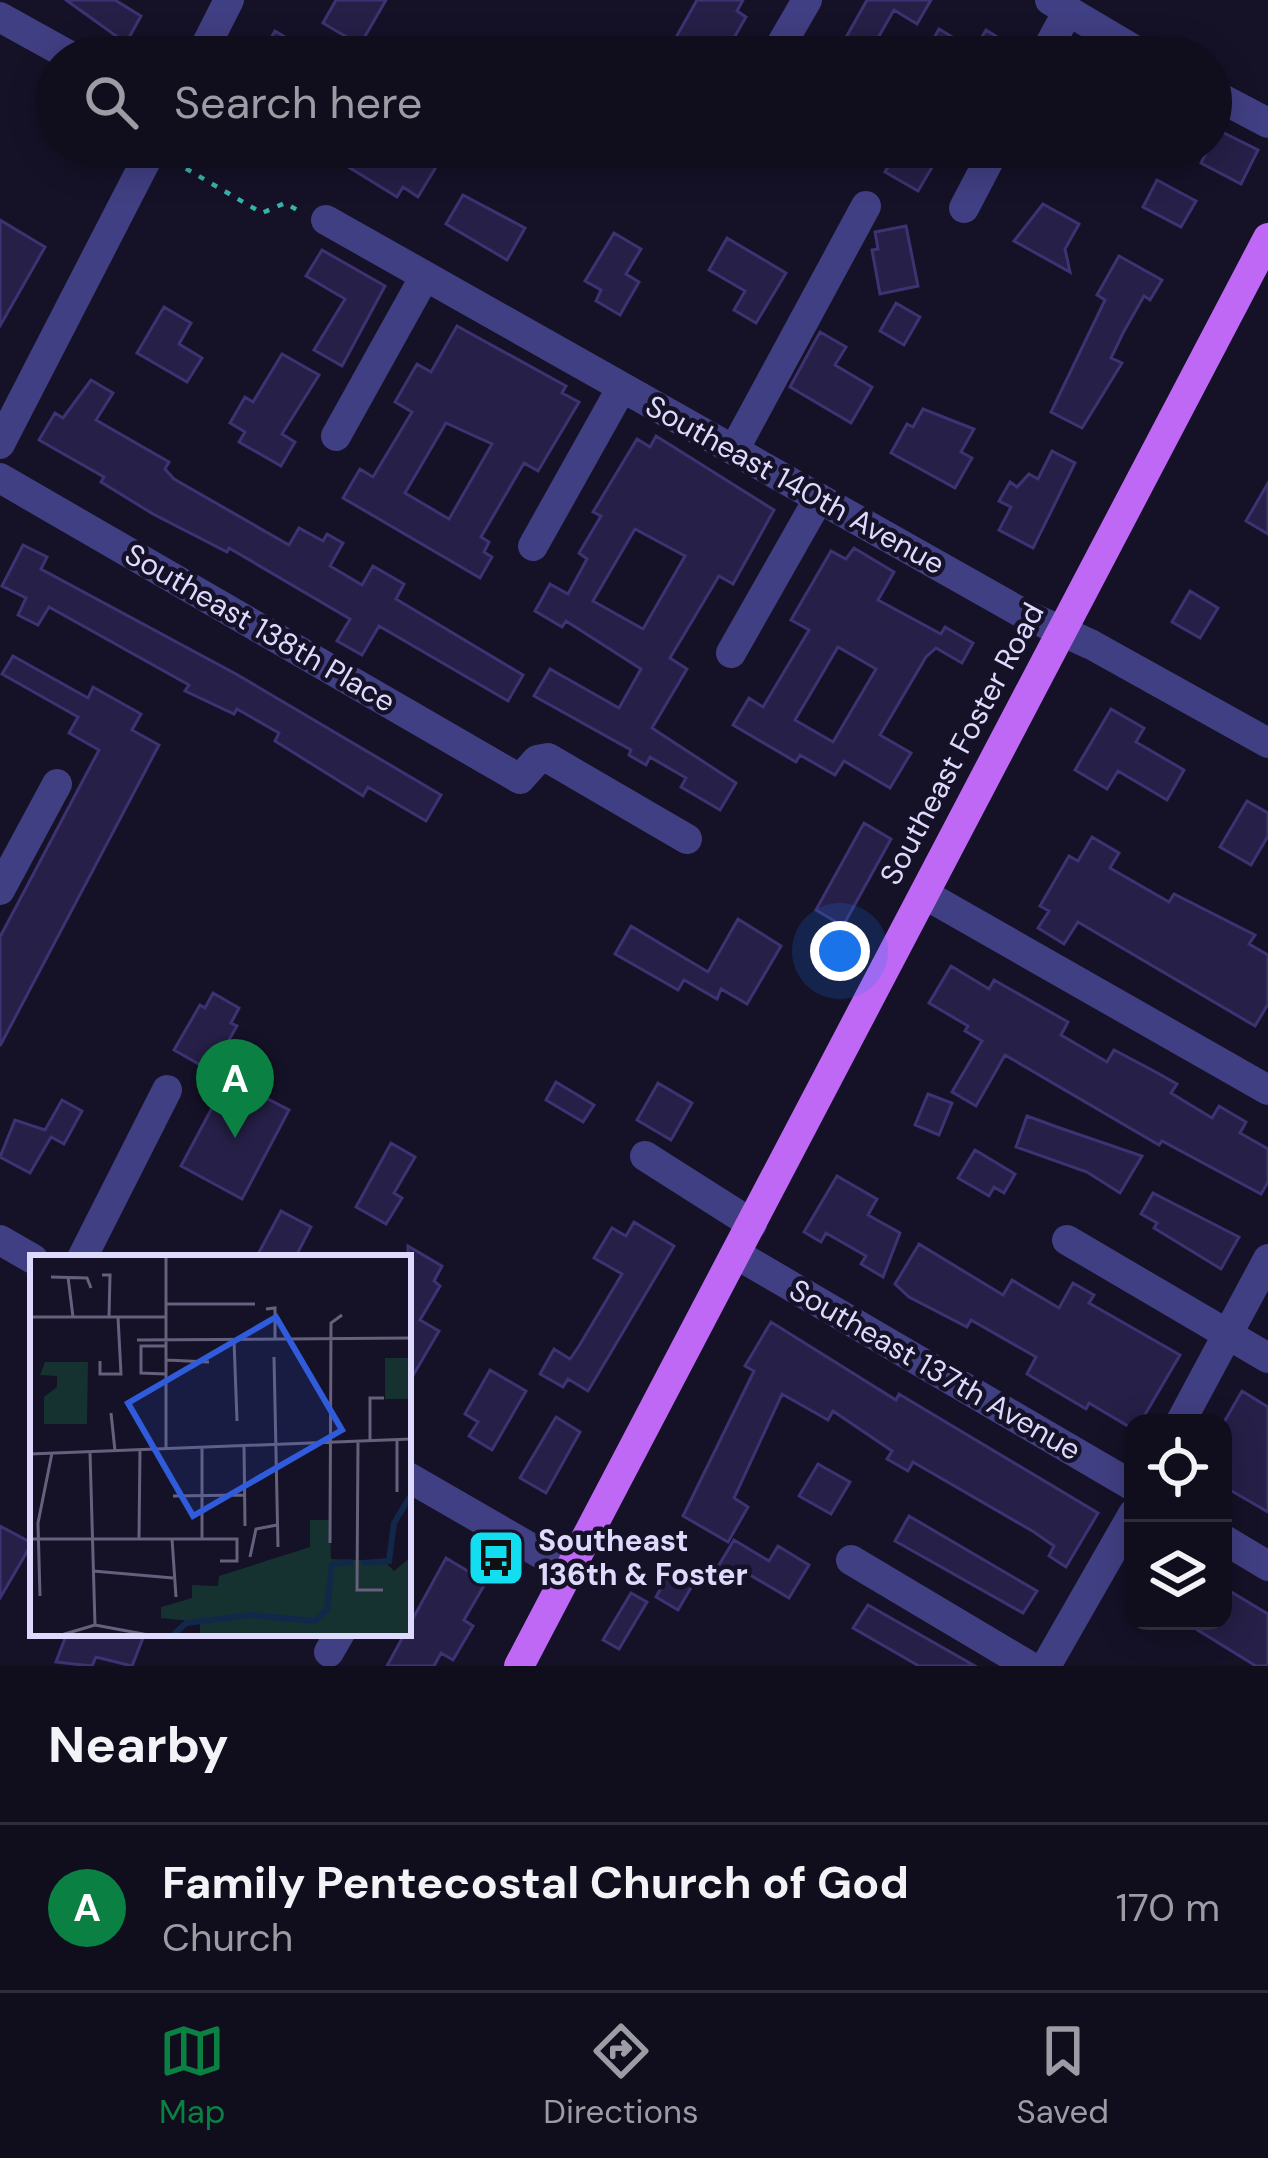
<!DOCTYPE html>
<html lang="en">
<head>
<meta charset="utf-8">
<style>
  body { margin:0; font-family:"DM Sans",sans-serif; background:#191626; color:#f1f3f6 }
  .controls { position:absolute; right:36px; bottom:36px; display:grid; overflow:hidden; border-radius:24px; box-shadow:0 6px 30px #0003 }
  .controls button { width:108px; height:108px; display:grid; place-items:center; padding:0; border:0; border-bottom:3px solid #302d3b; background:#100d1d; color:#f1f3f6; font:60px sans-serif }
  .you { position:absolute; left:840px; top:951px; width:42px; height:42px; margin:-30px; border:9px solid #fff; border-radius:50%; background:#1a73e8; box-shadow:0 0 0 18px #1a73e833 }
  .badge { display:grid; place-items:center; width:78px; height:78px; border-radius:50%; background:#0b8043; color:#fff; font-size:39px; font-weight:700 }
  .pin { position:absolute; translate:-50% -99px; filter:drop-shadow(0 3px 6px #0008) }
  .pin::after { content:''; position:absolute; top:63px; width:42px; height:36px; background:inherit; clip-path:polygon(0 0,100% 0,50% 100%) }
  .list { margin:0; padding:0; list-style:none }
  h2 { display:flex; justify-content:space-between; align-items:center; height:156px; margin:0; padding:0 48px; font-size:51px }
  h2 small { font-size:39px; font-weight:400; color:#9c9ca4 }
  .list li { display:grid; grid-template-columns:78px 1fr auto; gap:36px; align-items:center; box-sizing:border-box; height:168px; padding:0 48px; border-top:3px solid #302d3b }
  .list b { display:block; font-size:45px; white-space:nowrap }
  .list p { margin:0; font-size:39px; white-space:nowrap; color:#9c9ca4 }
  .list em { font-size:39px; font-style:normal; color:#9c9ca4 }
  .icon { flex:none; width:66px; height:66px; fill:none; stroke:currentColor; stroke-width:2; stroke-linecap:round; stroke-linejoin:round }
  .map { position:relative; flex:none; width:1268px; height:1666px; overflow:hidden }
  .search { position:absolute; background:#100d1d; box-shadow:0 6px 30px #0003; left:36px; right:36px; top:36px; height:132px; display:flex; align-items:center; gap:30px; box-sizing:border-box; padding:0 42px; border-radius:66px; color:#9c9ca4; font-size:45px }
  .sheet { height:324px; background:#100d1d }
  nav { display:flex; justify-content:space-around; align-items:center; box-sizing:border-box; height:168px; border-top:3px solid #302d3b; background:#100d1d; font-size:33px; color:#9c9ca4 }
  nav a { display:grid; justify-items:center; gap:6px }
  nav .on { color:#0b8043 }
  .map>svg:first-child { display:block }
  .building { fill:#261f47; stroke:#3e3272; stroke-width:3; fill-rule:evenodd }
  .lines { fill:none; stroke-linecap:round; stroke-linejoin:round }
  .path { stroke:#38b3aa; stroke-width:4.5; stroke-dasharray:6 9; stroke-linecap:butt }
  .minor { stroke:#413f83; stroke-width:30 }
  .major { stroke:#bf68f6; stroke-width:30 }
  .labels { text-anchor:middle; stroke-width:9; stroke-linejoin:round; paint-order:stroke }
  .street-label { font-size:30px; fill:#dedafd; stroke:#151127 }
  .poi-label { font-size:30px; font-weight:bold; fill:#dedafd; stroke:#151127; text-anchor:start }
  .inset-river { fill:none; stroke:#12284b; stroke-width:6 }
  .inset-road { fill:none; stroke:#65617d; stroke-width:3 }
  .view { fill:#305cdc; fill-opacity:0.15; stroke:#305cdc; stroke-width:6 }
  .inset-edge { fill:none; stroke:#dedafd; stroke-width:6 }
</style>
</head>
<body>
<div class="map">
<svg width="1268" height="1666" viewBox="0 0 1268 1666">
  <rect width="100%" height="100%" fill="#151127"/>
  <path class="building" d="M 66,0 L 115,0 L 141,16 L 126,43 Z
    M 336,0 L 386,0 L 360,45 L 323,23 Z
    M 697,0 L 743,0 L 737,11 L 746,17 L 723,57 L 665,57 Z
    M 867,0 L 931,0 L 917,24 L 894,10 L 867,57 L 835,57 Z
    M 939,29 L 974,50 L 986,30 L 1004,41 L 995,57 L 923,57 Z
    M 275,31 L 319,57 L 260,57 Z
    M 1218,130 L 1258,150 L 1241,184 L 1201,163 Z
    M 316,147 L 448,147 L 418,197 L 403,187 L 397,197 Z
    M 900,147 L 920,147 L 938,157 L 918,191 L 885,172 Z
    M 1157,180 L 1196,201 L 1181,227 L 1143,207 Z
    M 463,195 L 525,228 L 507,260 L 446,224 Z
    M 1043,204 L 1079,224 L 1065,249 L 1070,272 L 1014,241 Z
    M 0,220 L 45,247 L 0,326 Z
    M 906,226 L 918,286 L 880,294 L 872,250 L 878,249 L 875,232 Z
    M 614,233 L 641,249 L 626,274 L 639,282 L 620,315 L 596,301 L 601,290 L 585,281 Z
    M 727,238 L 786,273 L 756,323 L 734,310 L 745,291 L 709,270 Z
    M 322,250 L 385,286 L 342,366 L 314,350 L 345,299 L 306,276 Z
    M 1119,256 L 1162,280 L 1150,300 L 1144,296 L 1123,333 L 1111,358 L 1122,363 L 1082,428 L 1051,412 L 1105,300 L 1097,295 Z
    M 896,303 L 920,317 L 904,345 L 880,331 Z
    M 164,307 L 191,323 L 179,344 L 202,358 L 187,382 L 137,353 Z
    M 457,326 L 566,386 L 562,393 L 579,402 L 538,471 L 524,463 L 481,537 L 489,542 L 484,552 L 492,557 L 480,578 L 343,498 L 360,469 L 373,477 L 412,412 L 395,402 L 417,364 L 431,372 ZM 446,423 L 492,444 L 449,519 L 405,493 Z
    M 820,332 L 846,347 L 835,365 L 872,387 L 851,423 L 790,387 Z
    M 282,354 L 319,375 L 282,434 L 295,442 L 281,466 L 239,442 L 245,432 L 230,423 L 245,397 L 253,402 Z
    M 91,380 L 113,393 L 96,420 L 169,462 L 165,469 L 174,479 L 289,545 L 299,528 L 323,541 L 327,534 L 343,543 L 330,566 L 362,585 L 373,566 L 404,584 L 396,599 L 523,675 L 508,701 L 379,626 L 362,655 L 337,641 L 350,619 L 229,548 L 227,552 L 153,514 L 101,482 L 104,477 L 39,440 L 55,413 L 63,418 Z
    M 923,409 L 974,429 L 961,452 L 972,458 L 955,488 L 891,453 L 907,424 L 913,427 Z
    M 656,436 L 774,510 L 733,584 L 719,576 L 670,658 L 687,669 L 652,728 L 736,783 L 720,810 L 681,787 L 686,778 L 650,757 L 646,765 L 629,755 L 631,750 L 534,696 L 550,669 L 619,708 L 641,669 L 566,621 L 562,627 L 535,611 L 550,584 L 568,594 L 587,559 L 579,553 L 601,516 L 593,512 L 637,439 L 650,447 ZM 635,529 L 685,556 L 643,629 L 593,601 Z
    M 1052,451 L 1075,463 L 1033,548 L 999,530 L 1011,507 L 999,501 L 1010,482 L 1017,487 L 1029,474 L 1038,479 Z
    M 1268,483 L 1268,534 L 1246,521 Z
    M 23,545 L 47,557 L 41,569 L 236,674 L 441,795 L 426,821 L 368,787 L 363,796 L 275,741 L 279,733 L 237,709 L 234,714 L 185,691 L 189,685 L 49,607 L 38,625 L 18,615 L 26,598 L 2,586 Z
    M 854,548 L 894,572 L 878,600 L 941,634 L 945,627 L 973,643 L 962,663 L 936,648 L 926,657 L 880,735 L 911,753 L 890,788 L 844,761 L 835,775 L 800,755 L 796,762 L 733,725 L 749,698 L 763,707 L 809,630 L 791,620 L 831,551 L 846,559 ZM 838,647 L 876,669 L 833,742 L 795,720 Z
    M 1190,591 L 1218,608 L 1200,638 L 1172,622 Z
    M 13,656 L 88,698 L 93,687 L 141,714 L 132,730 L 159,745 L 0,1046 L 0,937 L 99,750 L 69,733 L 78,717 L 2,674 Z
    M 1111,709 L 1144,728 L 1136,742 L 1184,770 L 1167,800 L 1118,771 L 1107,789 L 1075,770 Z
    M 1247,801 L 1268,813 L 1268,836 L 1251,865 L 1220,847 Z
    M 864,823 L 891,839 L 843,926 L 816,910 Z
    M 1092,837 L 1119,853 L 1110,868 L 1169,902 L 1174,894 L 1255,935 L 1249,944 L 1268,955 L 1268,1004 L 1255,1026 L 1078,922 L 1064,944 L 1038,928 L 1049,911 L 1040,906 L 1069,856 L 1078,861 Z
    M 738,919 L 781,946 L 747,1004 L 721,989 L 717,999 L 684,980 L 678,990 L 615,954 L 631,926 L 708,972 Z
    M 951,966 L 989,989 L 994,980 L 1068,1022 L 1061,1035 L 1107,1062 L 1114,1050 L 1152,1070 L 1177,1084 L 1171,1093 L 1212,1118 L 1219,1106 L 1246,1122 L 1240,1133 L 1268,1149 L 1268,1182 L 1261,1194 L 1162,1141 L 1159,1145 L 1005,1055 L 976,1106 L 952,1092 L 982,1041 L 965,1031 L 968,1026 L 929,1003 Z
    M 213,993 L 239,1008 L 231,1023 L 237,1026 L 211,1071 L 174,1050 L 200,1005 L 205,1008 Z
    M 228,1078 L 289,1110 L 242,1199 L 181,1166 Z
    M 556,1082 L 594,1105 L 583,1122 L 546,1100 Z
    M 658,1083 L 692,1103 L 671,1140 L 637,1120 Z
    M 928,1094 L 952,1103 L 939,1135 L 915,1125 Z
    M 62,1100 L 82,1111 L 64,1144 L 51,1137 L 30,1173 L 0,1157 L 15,1120 L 45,1130 Z
    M 1027,1116 L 1060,1128 L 1142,1156 L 1120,1193 L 1087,1172 L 1016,1147 Z
    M 391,1143 L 415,1157 L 394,1193 L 402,1198 L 386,1224 L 356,1207 Z
    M 975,1150 L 1015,1174 L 1004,1193 L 994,1187 L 989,1196 L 958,1178 Z
    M 837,1176 L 877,1199 L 868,1215 L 900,1233 L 883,1277 L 861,1264 L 866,1256 L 826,1233 L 821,1242 L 804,1232 Z
    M 1153,1193 L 1239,1237 L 1221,1269 L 1154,1228 L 1157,1223 L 1141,1214 Z
    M 281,1211 L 311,1227 L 295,1258 L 256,1258 Z
    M 634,1222 L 674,1246 L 588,1391 L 568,1379 L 563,1387 L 540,1374 L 554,1349 L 570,1359 L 579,1346 L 622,1274 L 594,1258 L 612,1228 L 626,1236 Z
    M 919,1244 L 1003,1295 L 1012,1280 L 1059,1308 L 1073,1283 L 1094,1295 L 1089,1303 L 1180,1355 L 1140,1423 L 1133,1423 L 1133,1429 L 1089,1403 L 1086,1409 L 1027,1374 L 1036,1357 L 971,1320 L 967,1327 L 909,1297 L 895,1284 Z
    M 408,1246 L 442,1266 L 434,1281 L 440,1286 L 420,1320 L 439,1331 L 408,1384 Z
    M 771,1322 L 896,1400 L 899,1394 L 1098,1513 L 1066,1567 L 1049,1556 L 1054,1546 L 1034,1532 L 913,1462 L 908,1471 L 887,1459 L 892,1451 L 833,1411 L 828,1420 L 782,1394 L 734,1498 L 748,1507 L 728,1542 L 683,1516 L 754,1371 L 745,1366 Z
    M 490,1370 L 526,1391 L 492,1450 L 469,1436 L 478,1422 L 465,1414 Z
    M 1242,1391 L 1268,1407 L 1268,1512 L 1223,1486 L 1223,1424 Z
    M 556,1417 L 580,1432 L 546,1493 L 520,1478 Z
    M 818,1464 L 850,1482 L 831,1514 L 799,1496 Z
    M 909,1516 L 1037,1591 L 1023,1613 L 895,1541 Z
    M 0,1526 L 32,1543 L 0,1598 Z
    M 734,1540 L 769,1561 L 778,1546 L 809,1565 L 789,1598 L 745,1572 L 739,1583 L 716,1570 Z
    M 446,1558 L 486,1582 L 464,1620 L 473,1626 L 453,1660 L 441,1653 L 434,1666 L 387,1666 Z
    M 673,1566 L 696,1579 L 678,1610 L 656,1597 Z
    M 1223,1587 L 1268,1614 L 1268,1666 L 1256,1666 L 1183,1621 L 1223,1621 Z
    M 631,1593 L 647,1602 L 619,1649 L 603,1640 Z
    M 868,1605 L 975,1666 L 919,1666 L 853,1628 Z
    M 67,1633 L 145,1633 L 132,1666 L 96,1657 L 92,1666 L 56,1662 Z"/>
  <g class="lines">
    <path class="path" d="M 173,161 L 262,213 L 285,203 L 299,211"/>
    <path class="minor" d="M 1050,0 L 1146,57
      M 0,17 L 72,57
      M 200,57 L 229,0
      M 774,57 L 807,0
      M 1043,57 L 1068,11
      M 1211,93 L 1268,123
      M 964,208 L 996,147
      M 326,220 L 1022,613 L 1092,645 L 1268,743
      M 336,436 L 425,276
      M 0,444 L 153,147
      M 734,450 L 866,206
      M 0,478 L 520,779 L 537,760 L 548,758 L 687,839
      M 533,546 L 622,387
      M 731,653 L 819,498
      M 0,890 L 57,784
      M 924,894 L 1268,1090
      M 645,1156 L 752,1224
      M 0,1240 L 33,1259
      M 1067,1240 L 1268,1358
      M 736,1254 L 1133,1486
      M 82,1258 L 167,1090
      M 1180,1423 L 1268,1259
      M 408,1477 L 569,1570
      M 1223,1539 L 1268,1566
      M 851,1560 L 1029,1666
      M 329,1652 L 340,1633
      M 1046,1666 L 1133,1514"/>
    <path class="major" d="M 519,1666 L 1268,238"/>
  </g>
  <defs>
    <g id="bus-square" transform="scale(3)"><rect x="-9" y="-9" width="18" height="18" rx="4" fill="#12ddf1" stroke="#151127"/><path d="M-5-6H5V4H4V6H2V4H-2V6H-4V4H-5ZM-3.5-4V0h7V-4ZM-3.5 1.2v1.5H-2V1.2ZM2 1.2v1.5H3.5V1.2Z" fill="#111"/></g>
  </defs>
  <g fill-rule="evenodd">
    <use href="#bus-square" x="496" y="1558"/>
  </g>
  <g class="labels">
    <g class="street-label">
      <text transform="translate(795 485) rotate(29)" y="10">Southeast 140th Avenue</text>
      <text transform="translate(260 628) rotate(30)" y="10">Southeast 138th Place</text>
      <text transform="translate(962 744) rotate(-62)" y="10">Southeast Foster Road</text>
      <text transform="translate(935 1370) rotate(30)" y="10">Southeast 137th Avenue</text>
    </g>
    <g class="poi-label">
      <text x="538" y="1551">Southeast<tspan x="538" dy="34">136th &amp; Foster</tspan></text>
    </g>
  </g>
  <g transform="translate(30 1255)">
    <rect width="381" height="381" fill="#151127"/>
    <path d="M 355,103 L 381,103 L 381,144 L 355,144 ZM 15,107 L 58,107 L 57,169 L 14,169 L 14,142 L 27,132 L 27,121 L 10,120 ZM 280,265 L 300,265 L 301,304 L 354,306 L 364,316 L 381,302 L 381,381 L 170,381 L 170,367 L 131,363 L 131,352 L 162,343 L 162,330 L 188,331 L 189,321 L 280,292 Z" fill="#153130"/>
    <path class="inset-river" d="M 332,308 L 359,306 L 364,268 L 381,240M 142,381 L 156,368 L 220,360 L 285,366 L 297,355 L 302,309 L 323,307"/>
    <path class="inset-road" d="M 72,20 L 80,20 L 79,62M 21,22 L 57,23 L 61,33M 38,22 L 43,62M 136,49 L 225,49M 236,54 L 245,53 L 245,83M 0,62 L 136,62M 107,85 L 381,83M 204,85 L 207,166M 136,91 L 111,91 L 111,118 L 136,119M 244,102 L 248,292M 136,105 L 179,107M 70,106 L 70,119 L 91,119 L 88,62M 81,158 L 85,196M 367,184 L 367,237M 340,185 L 340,143 L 354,143M 328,186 L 327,335 L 353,335M 214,190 L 215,271M 136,194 L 136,0M 60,197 L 65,370M 0,199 L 381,184M 143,241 L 214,240M 109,283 L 110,195M 0,284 L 207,284 L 207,306 L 190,306M 142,284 L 146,342M 172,284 L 172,192M 300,288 L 301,68 L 312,60M 220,302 L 226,274 L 247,270M 63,316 L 143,323M 10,341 L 8,268 L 22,198M 65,370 L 124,381M 28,381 L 65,370"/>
    <path class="view" d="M 246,62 L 312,175 L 163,261 L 98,148 Z"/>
    <rect width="381" height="381" class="inset-edge"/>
  </g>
</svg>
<div class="controls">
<button><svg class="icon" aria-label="locate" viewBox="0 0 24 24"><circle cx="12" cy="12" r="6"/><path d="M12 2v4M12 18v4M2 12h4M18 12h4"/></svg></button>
<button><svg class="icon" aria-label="layers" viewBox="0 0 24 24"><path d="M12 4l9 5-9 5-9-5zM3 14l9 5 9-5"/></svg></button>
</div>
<div class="you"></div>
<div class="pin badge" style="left:235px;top:1138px">A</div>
<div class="search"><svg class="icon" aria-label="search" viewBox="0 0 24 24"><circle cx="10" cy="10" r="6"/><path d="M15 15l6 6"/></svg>Search here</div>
</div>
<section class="sheet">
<h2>Nearby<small></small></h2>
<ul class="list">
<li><span class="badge">A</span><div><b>Family Pentecostal Church of God</b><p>Church</p></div><em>170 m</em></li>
</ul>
</section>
<nav>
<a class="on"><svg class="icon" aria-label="map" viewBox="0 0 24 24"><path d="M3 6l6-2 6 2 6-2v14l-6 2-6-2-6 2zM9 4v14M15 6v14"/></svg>Map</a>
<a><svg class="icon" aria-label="directions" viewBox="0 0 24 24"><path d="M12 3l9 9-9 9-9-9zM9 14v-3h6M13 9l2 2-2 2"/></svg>Directions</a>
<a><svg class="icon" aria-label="saved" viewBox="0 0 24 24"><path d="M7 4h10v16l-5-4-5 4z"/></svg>Saved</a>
</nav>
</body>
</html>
